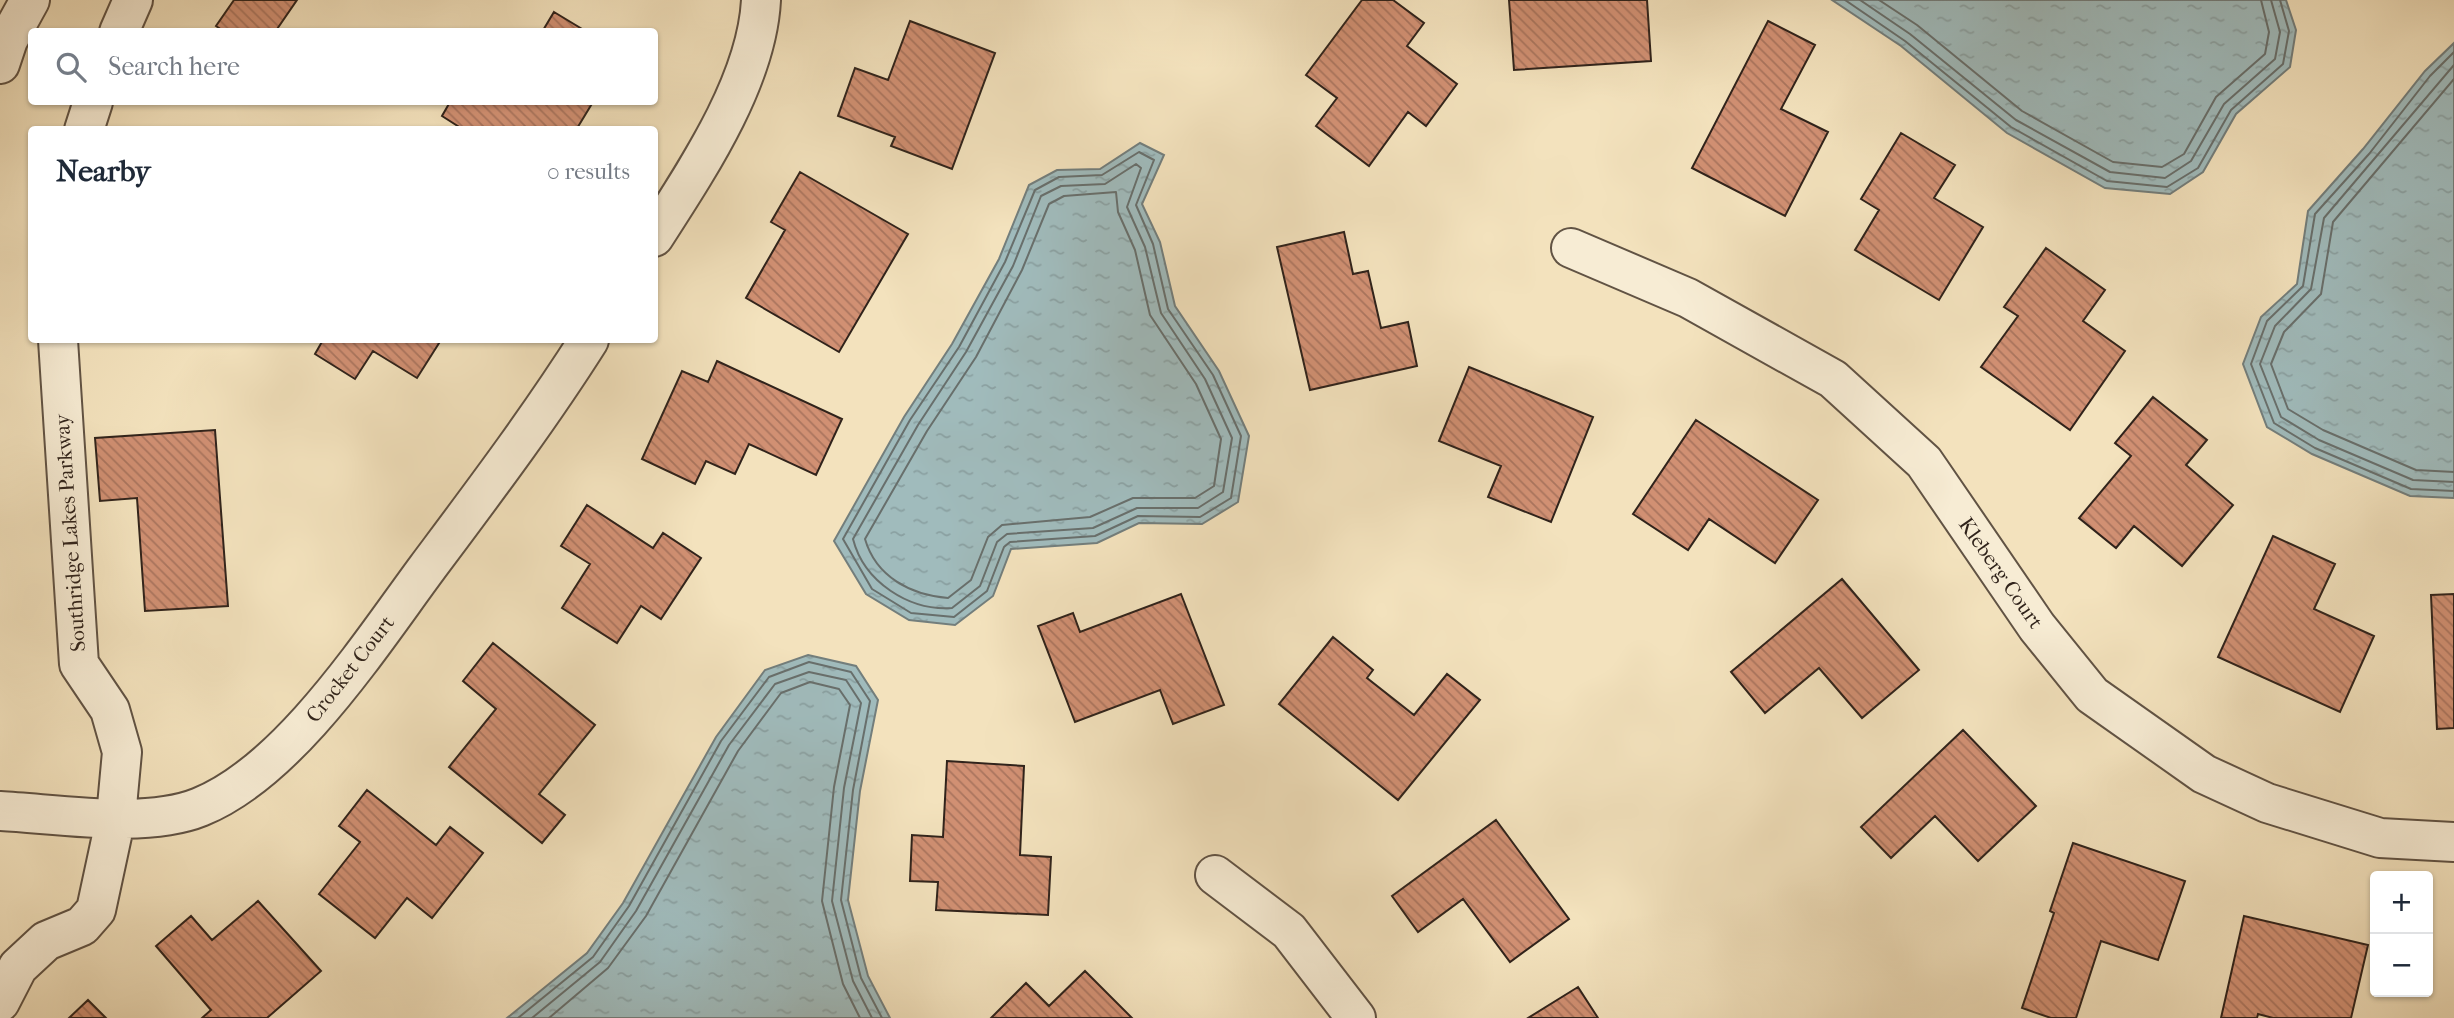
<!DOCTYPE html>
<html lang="en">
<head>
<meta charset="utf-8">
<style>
  body { margin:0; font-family:"IM FELL French Canon",serif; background:#f6f6f7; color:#1f2937 }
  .controls { position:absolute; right:21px; bottom:21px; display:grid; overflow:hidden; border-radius:7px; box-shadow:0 2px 5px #0004 }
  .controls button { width:63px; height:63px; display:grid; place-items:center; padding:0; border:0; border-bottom:2px solid #e0e1e3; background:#fff; color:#1f2937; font:35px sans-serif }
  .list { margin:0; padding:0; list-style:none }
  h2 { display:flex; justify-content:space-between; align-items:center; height:91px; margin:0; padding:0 28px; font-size:30px }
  h2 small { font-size:23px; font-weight:400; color:#747a83 }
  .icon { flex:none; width:38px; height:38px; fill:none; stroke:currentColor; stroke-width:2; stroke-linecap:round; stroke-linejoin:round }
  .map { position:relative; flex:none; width:2454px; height:1018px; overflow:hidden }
  .search { position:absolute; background:#fff; box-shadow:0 2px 5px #0004; left:28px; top:28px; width:630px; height:77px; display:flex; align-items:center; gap:18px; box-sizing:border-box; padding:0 24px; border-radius:7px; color:#747a83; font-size:26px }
  .panel { position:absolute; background:#fff; box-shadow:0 2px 5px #0004; left:28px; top:126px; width:630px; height:217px; border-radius:7px }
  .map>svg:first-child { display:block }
  .water { fill:url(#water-ripples); stroke:#737e7c; stroke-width:2 }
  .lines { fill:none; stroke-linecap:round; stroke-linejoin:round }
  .shore { stroke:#686f6c; stroke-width:2 }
  .building { fill:url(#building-back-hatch); stroke:#30231b; stroke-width:2 }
  .minor-casing { stroke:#615344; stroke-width:42 }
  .minor { stroke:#f7ecd4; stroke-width:38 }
  .labels { text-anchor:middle; stroke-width:5; stroke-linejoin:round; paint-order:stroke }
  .street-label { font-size:21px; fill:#30231b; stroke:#f7ecd4 }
</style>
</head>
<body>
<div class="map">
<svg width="2454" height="1018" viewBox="0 0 2454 1018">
  <defs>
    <pattern id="water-ripples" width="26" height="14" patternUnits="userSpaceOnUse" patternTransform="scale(1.75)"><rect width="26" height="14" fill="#a0bbbc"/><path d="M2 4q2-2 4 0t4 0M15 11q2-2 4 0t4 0" fill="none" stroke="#8aa0a1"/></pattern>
    <pattern id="building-back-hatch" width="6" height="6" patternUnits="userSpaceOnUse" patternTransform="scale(1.75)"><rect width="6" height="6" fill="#d19073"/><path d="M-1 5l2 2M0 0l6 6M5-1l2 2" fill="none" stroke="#aa755e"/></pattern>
  </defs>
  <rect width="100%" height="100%" fill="#f3e2bd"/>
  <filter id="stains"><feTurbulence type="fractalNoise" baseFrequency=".00286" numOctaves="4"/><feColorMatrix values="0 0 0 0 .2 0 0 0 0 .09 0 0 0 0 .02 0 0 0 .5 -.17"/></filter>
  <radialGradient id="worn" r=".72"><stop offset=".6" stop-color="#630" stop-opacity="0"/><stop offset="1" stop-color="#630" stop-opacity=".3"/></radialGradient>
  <path class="water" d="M 1832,0 L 2286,0 L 2296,30 L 2290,67 L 2236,114 L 2203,172 L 2170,194 L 2105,188 L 2007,133 L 1901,46 Z
    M 2454,43 L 2454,498 L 2410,496 L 2312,454 L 2267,427 L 2243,364 L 2261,317 L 2297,284 L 2308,211 L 2363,149 L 2425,71 Z
    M 1140,143 L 1164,155 L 1142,204 L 1160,242 L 1175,306 L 1219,371 L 1249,436 L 1238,502 L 1202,524 L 1139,523 L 1097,543 L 1011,549 L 993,596 L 955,625 L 909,620 L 866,594 L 834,541 L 904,417 L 952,344 L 999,259 L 1029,185 L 1057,170 L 1100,169 Z
    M 808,655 L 856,666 L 878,700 L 860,791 L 848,900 L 868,976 L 890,1018 L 507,1018 L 587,953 L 623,903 L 716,737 L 765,670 Z"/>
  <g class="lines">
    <path class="shore" d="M 1845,0 L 1905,41 L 2011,127 L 2107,181 L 2167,187 L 2198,168 L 2231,110 L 2283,64 L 2289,31 L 2280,0
      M 1860,0 L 1910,34 L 2016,120 L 2110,172 L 2165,178 L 2191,161 L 2224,104 L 2275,59 L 2280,32 L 2271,0
      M 1879,0 L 1917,25 L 2022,111 L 2113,162 L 2162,167 L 2184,154 L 2216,97 L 2265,54 L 2269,32 L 2261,0
      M 2454,52 L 2430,76 L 2369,154 L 2315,214 L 2303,286 L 2267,321 L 2251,364 L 2274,423 L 2315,448 L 2411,489 L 2454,491
      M 2454,65 L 2324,218 L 2311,289 L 2275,326 L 2260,364 L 2281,417 L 2319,440 L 2413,480 L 2454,482
      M 2454,79 L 2333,222 L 2321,294 L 2284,332 L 2271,364 L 2288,409 L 2323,430 L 2416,470 L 2454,472
      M 1139,152 L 1154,160 L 1136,205 L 1153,244 L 1168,309 L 1213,375 L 1241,436 L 1231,498 L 1200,517 L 1138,516 L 1095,536 L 1010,542 L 1004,547 L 987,591 L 954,617 L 911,613 L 872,589 L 843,539 L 910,420 L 959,347 L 1005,262 L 1035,190 L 1059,177 L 1102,175 Z
      M 1136,164 L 1141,168 L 1127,207 L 1145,247 L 1161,313 L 1205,379 L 1232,438 L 1223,492 L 1198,508 L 1137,508 L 1093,528 L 1007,534 L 997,542 L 980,586 L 952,608 C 909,611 864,582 853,539 L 918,425 L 966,352 L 1013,266 L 1041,196 L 1061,186 L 1105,184 Z
      M 1116,192 L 1118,212 L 1135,250 L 1150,315 L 1196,384 L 1221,439 L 1214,486 L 1195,498 L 1133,498 L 1090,517 L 1002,525 L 988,537 L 971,580 L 948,598 C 911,595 876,577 865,539 L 927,431 L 976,357 L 1022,270 L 1049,204 L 1064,196 Z
      M 518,1018 L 593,957 L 629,906 L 721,741 L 769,677 L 809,662 L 851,672 L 870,701 L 853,790 L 841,900 L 861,978 L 882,1018
      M 532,1018 L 600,962 L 636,911 L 729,745 L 775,684 L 809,672 L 846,680 L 861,703 L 844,788 L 832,901 L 853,981 L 872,1018
      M 549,1018 L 608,968 L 646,916 L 738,751 L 781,693 L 810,682 L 839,689 L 850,705 L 834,787 L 822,901 L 843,984 L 860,1018"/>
  </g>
  <path class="building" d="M 234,0 L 297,0 L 275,32 L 225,32 L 216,26 Z
    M 1362,0 L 1393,0 L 1424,23 L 1407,46 L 1457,84 L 1426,126 L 1408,112 L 1369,166 L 1316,126 L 1337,98 L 1306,75 Z
    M 1509,0 L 1647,0 L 1651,61 L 1514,70 Z
    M 554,12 L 587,32 L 542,32 Z
    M 910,21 L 995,53 L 952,169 L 891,146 L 895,137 L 838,116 L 855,68 L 888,80 Z
    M 1768,21 L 1815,45 L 1781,109 L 1828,132 L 1785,216 L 1692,168 Z
    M 450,102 L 593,102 L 576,130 L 464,130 L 442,116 Z
    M 1901,133 L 1955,165 L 1934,198 L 1983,227 L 1939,300 L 1855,250 L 1879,210 L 1861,199 Z
    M 800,172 L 908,234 L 839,352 L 746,298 L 785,230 L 771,222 Z
    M 1344,232 L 1353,274 L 1368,271 L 1381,328 L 1408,322 L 1417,366 L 1310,390 L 1277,247 Z
    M 2046,248 L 2105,290 L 2083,321 L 2125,351 L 2070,430 L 1981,367 L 2018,316 L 2004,307 Z
    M 323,340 L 441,340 L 417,378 L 373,351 L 355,379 L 315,354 Z
    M 717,361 L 842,419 L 816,475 L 749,444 L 735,474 L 706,461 L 695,484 L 642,459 L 682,371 L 708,382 Z
    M 1469,367 L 1593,417 L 1551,522 L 1488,497 L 1501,466 L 1439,441 Z
    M 2153,397 L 2207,440 L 2186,465 L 2233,505 L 2182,566 L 2134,526 L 2116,548 L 2079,518 L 2131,456 L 2115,443 Z
    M 1696,420 L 1818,500 L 1775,563 L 1709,519 L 1688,550 L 1633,514 Z
    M 215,430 L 228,606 L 145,611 L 137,498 L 100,501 L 95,438 Z
    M 587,505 L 653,548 L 663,533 L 701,558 L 661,619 L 641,606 L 617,643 L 562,608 L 590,564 L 561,546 Z
    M 2273,536 L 2335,564 L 2314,609 L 2374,636 L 2340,712 L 2218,657 Z
    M 1842,579 L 1919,670 L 1862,718 L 1819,668 L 1765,713 L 1731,672 Z
    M 1181,594 L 1224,705 L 1173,724 L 1160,690 L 1075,722 L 1038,626 L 1073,613 L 1080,632 Z
    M 2454,594 L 2454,728 L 2437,729 L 2431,595 Z
    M 1333,637 L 1373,670 L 1367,678 L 1414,715 L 1447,674 L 1480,700 L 1398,800 L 1279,704 Z
    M 493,643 L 595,725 L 539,794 L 565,815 L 542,843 L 449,767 L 496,709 L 463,681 Z
    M 1963,730 L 2036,806 L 1978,861 L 1935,816 L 1891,858 L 1861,827 Z
    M 947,761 L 1024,766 L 1020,855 L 1051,857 L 1048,915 L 936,910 L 938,882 L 910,881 L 912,835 L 943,837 Z
    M 367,790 L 436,845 L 450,827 L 483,853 L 432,918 L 407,898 L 375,938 L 319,894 L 360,842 L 339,826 Z
    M 1496,820 L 1569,919 L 1510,962 L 1463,899 L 1418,932 L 1392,896 Z
    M 2073,843 L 2185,881 L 2158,960 L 2101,941 L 2076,1018 L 2051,1018 L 2022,1008 L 2054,913 L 2050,911 Z
    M 258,901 L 321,971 L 267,1018 L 202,1018 L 211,1010 L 156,946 L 191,916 L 212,940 Z
    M 2244,916 L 2368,945 L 2351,1018 L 2273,1018 L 2258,1014 L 2257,1018 L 2221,1018 Z
    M 1085,971 L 1132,1018 L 991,1018 L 1026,983 L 1049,1006 Z
    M 1578,987 L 1598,1018 L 1528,1018 Z
    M 88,1000 L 106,1018 L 69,1018 Z"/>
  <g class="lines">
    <g class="minor-casing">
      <path id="minor" d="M 119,32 L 133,0
        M 0,64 L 8,40 L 30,0
        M 84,130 L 93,102
        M 654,237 C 697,170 757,81 761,0
        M 1571,248 L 1688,298 L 1833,379 L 1924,462 L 2037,627 L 2092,695 L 2204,774 L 2267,803 L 2380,838 L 2454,842
        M 0,811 C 58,814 146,829 200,807 C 289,771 370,645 427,568 C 483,493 539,419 589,340
        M 1215,875 L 1289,931 L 1356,1018
        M 0,1002 L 18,967 L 46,941 L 82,926 L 96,910 L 116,817 L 122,752 L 110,710 L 79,664 L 58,340"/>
    </g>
    <use href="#minor" class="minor"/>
  </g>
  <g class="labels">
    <g class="street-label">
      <text transform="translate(70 533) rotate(-94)" y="7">Southridge Lakes Parkway</text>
      <text transform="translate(2001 573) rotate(55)" y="7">Kleberg Court</text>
      <text transform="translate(350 669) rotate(-52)" y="7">Crocket Court</text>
    </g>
  </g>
  <rect width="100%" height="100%" filter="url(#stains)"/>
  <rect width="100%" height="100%" fill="url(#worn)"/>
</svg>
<div class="controls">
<button>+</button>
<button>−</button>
</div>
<div class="search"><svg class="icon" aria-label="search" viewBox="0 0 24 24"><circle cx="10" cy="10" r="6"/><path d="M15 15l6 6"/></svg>Search here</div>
<section class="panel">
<h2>Nearby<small>0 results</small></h2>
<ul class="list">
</ul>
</section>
</div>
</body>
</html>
